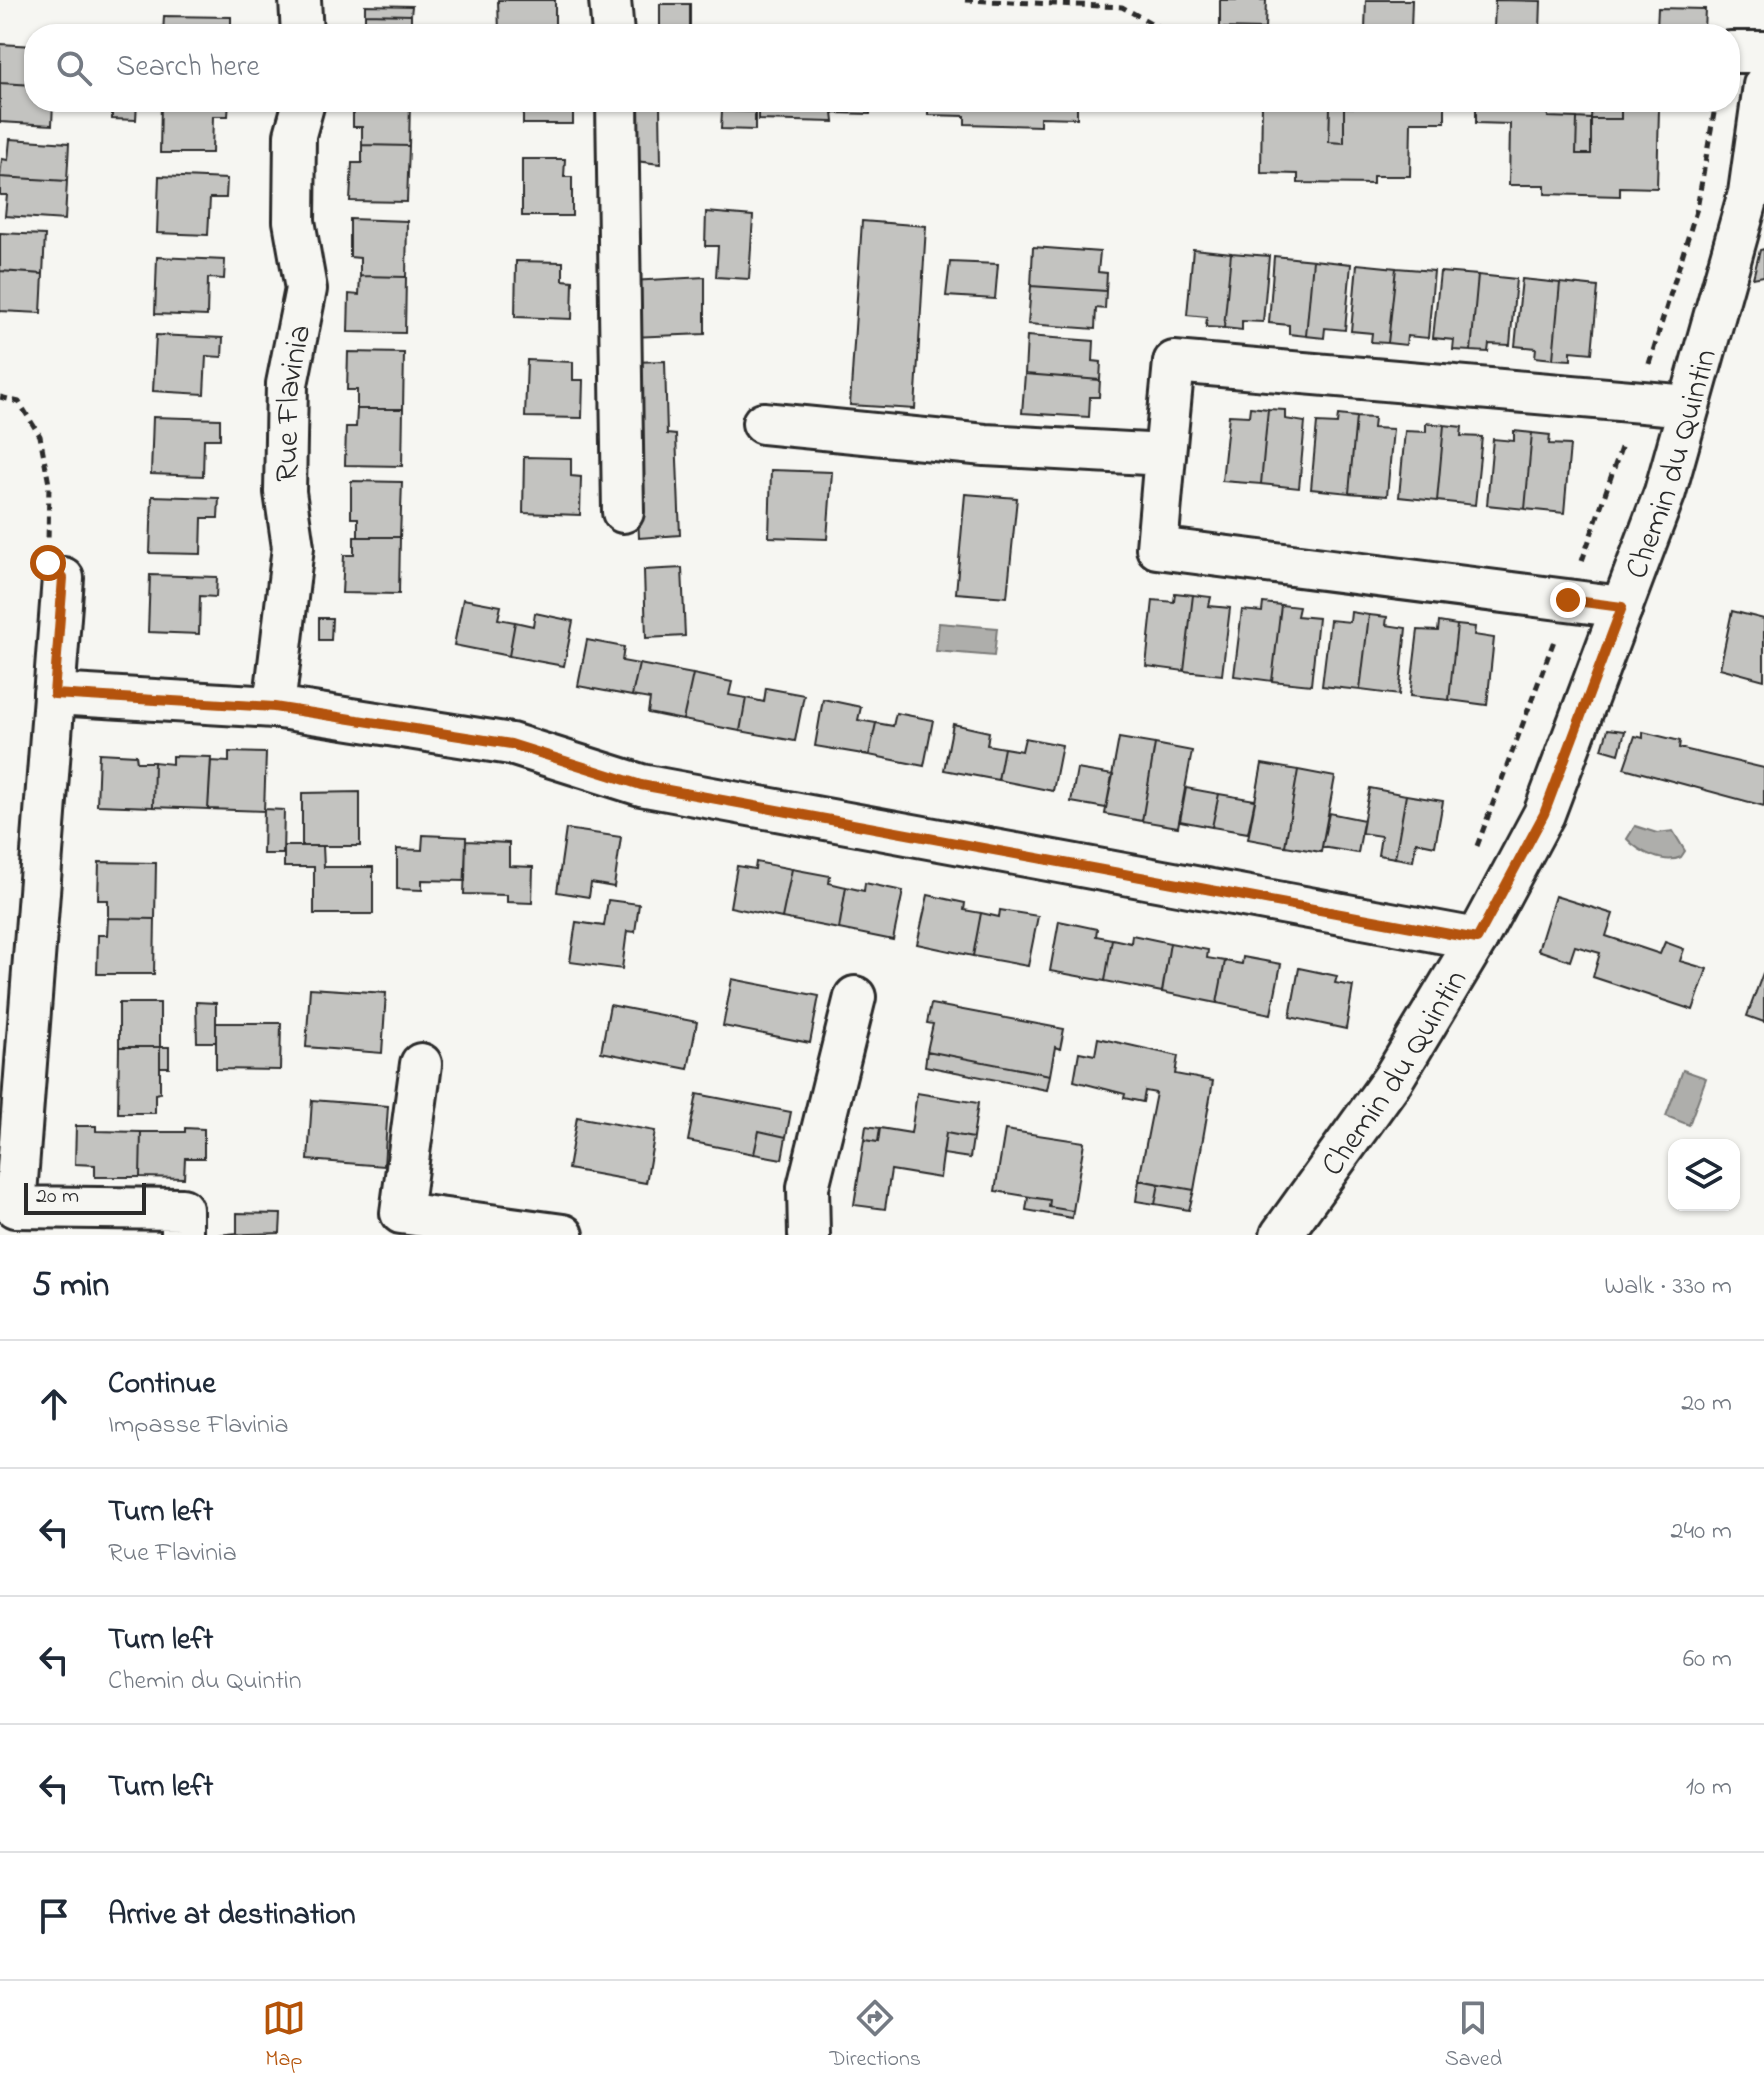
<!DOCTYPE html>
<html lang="en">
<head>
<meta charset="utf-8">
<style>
  body { margin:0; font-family:"Indie Flower",sans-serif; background:#f6f6f7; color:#1f2937 }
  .controls { position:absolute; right:24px; bottom:24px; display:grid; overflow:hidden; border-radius:16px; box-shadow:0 2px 6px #0004 }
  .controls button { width:72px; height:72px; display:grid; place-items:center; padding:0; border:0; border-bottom:2px solid #e0e1e3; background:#fff; color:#1f2937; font:40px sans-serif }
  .scale { position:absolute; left:24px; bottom:20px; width:122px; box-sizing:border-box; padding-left:8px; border:4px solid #2b2b2b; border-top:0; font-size:22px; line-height:28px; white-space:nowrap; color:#2b2b2b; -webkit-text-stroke:6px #f6f6f2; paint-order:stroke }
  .stop { position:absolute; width:24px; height:24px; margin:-18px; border:6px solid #b45309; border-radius:50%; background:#fff }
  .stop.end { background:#b45309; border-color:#fff; box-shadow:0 2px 8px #0008 }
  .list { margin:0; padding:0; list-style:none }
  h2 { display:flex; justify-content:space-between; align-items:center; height:104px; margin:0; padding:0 32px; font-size:34px }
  h2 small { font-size:26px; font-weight:400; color:#747a83 }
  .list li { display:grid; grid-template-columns:52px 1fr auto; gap:24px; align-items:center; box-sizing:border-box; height:128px; padding:0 32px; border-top:2px solid #e0e1e3 }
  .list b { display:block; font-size:30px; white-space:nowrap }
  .list p { margin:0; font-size:26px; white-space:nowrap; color:#747a83 }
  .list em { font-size:26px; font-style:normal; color:#747a83 }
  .icon { flex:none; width:44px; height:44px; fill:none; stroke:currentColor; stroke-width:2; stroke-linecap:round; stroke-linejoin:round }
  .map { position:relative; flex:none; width:1764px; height:1235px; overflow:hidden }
  .search { position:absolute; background:#fff; box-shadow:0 2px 6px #0004; left:24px; right:24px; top:24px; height:88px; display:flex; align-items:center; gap:20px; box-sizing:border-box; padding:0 28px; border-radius:32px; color:#747a83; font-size:30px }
  .sheet { height:744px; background:#fff }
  nav { display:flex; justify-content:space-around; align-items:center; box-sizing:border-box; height:112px; border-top:2px solid #e0e1e3; background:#fff; font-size:22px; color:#747a83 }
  nav a { display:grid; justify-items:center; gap:4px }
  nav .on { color:#b45309 }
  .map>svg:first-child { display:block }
  .water { fill:#aeaeab; stroke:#7a7a78; stroke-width:2 }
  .building { fill:#c3c3c0; stroke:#2b2b2b; stroke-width:2 }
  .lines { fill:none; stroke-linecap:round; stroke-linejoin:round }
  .minor-casing { stroke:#2b2b2b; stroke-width:46 }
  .path { stroke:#2b2b2b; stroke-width:5; stroke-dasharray:8 6; stroke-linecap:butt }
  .minor { stroke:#f6f6f2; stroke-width:40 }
  .route { stroke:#b45309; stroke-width:10 }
  .labels { text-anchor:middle; stroke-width:6; stroke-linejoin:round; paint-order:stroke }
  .street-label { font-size:32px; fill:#2b2b2b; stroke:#f6f6f2 }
</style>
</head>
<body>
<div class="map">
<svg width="1764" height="1235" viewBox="0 0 1764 1235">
  <rect width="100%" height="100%" fill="#f6f6f2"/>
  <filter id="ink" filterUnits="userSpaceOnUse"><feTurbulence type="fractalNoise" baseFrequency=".0125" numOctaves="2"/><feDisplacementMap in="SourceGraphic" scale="16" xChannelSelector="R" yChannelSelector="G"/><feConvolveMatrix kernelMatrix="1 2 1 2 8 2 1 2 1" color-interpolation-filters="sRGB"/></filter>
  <g filter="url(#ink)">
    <path class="water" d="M 939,623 L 997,628 L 994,656 L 936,651 Z
      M 1635,826 L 1657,833 L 1673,831 L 1685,851 L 1681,857 C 1665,865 1639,852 1627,839 Z
      M 1683,1070 L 1706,1078 L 1689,1125 L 1666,1116 Z"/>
    <path class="building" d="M 498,0 L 555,0 L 555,33 L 499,33 Z
      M 1220,0 L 1266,0 L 1265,29 L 1220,28 Z
      M 1366,0 L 1412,0 L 1411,30 L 1365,30 Z
      M 1495,0 L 1541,1 L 1540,31 L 1494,31 Z
      M 660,4 L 690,4 L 690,34 L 660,34 Z
      M 365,5 L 412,6 L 411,15 L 365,14 Z
      M 1658,8 L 1705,9 L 1704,30 L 1657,29 Z
      M 365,14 L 411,15 L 411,34 L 355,34 L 365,33 Z
      M 164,16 L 231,17 L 231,34 L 163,34 Z
      M 0,44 L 34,46 L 34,85 L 0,83 Z
      M 0,83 L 34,85 L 34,102 L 53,102 L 52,125 L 0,122 Z
      M 112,102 L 137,102 L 136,120 L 112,119 Z
      M 161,102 L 229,102 L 228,116 L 213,116 L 212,153 L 160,153 Z
      M 353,102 L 410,102 L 409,146 L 362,145 L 362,127 L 353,127 Z
      M 523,102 L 573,102 L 573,124 L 523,124 Z
      M 722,102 L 871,102 L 870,114 L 833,113 L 834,122 L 758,120 L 758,112 L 722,111 Z
      M 928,102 L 1077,102 L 1077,118 L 1040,117 L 1040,126 L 965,124 L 965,116 L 928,115 Z
      M 1262,102 L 1301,102 L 1300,106 L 1330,107 L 1329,142 L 1344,143 L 1344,107 L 1374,108 L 1374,102 L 1445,102 L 1445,122 L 1411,122 L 1410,176 L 1373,176 L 1373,184 L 1298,183 L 1298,174 L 1261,173 Z
      M 1476,102 L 1547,105 L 1548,117 L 1577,118 L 1576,154 L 1591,154 L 1591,119 L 1621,119 L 1621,107 L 1659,108 L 1657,188 L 1620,187 L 1620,196 L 1545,194 L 1545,185 L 1509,185 L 1510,124 L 1476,123 Z
      M 1592,102 L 1621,102 L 1621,119 L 1591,119 Z
      M 660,106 L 661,164 L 627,160 L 626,107 Z
      M 1330,107 L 1344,107 L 1344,143 L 1329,142 Z
      M 722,111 L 755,112 L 755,130 L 721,129 Z
      M 1577,118 L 1591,119 L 1591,154 L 1576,154 Z
      M 10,139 L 69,143 L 67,181 L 0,177 L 2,159 L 8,160 Z
      M 362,145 L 409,146 L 407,202 L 350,201 L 352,163 L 362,163 Z
      M 522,159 L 565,159 L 564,177 L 572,177 L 572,216 L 522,216 Z
      M 159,176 L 227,179 L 226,198 L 210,198 L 208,235 L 157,233 Z
      M 0,177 L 67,181 L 65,220 L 5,216 L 7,195 L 0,195 Z
      M 706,212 L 753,216 L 749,279 L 716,277 L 718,246 L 705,246 Z
      M 350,219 L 407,221 L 406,277 L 360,276 L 360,258 L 350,257 Z
      M 862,221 L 926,226 L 915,409 L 850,405 Z
      M 0,233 L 45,235 L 43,274 L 0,271 Z
      M 1033,247 L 1100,252 L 1098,272 L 1107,273 L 1106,291 L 1031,286 Z
      M 1193,249 L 1231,253 L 1224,328 L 1206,327 L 1207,317 L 1187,315 Z
      M 1764,249 L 1764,276 L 1753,278 L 1760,250 Z
      M 1231,253 L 1269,256 L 1263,322 L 1242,321 L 1242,330 L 1224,328 Z
      M 1274,256 L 1313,260 L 1306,336 L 1289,334 L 1289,325 L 1269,323 Z
      M 157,257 L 225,260 L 224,279 L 208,278 L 207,316 L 155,314 Z
      M 1313,260 L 1351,264 L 1345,330 L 1325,328 L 1324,338 L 1306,336 Z
      M 516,261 L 563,262 L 563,280 L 573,281 L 572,319 L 515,317 Z
      M 950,262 L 998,264 L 995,299 L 946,296 Z
      M 1357,264 L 1396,268 L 1388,343 L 1371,342 L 1372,333 L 1351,331 Z
      M 1396,268 L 1434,271 L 1428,338 L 1407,336 L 1406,345 L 1388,343 Z
      M 0,271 L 43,274 L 41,313 L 0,311 Z
      M 1440,272 L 1478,275 L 1471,351 L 1453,350 L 1454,340 L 1433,338 Z
      M 1478,275 L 1516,279 L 1510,345 L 1489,344 L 1488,352 L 1471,351 Z
      M 360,276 L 406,277 L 405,333 L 348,332 L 349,294 L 359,295 Z
      M 705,277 L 705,334 L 631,337 L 630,281 Z
      M 1522,279 L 1560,283 L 1553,359 L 1535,357 L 1536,348 L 1515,346 Z
      M 1560,283 L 1598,287 L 1592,353 L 1571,351 L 1571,360 L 1553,359 Z
      M 1031,286 L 1106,291 L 1105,309 L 1096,308 L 1095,329 L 1028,324 Z
      M 156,335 L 223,338 L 222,357 L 206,356 L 204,394 L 153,391 Z
      M 1027,336 L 1094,341 L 1093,361 L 1101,362 L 1100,380 L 1025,374 Z
      M 348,352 L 404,353 L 403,409 L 357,409 L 357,390 L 347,390 Z
      M 527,360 L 573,362 L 573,380 L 583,380 L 582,418 L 525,417 Z
      M 665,361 L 667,434 L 676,435 L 680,535 L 639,538 L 632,362 Z
      M 1025,374 L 1100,380 L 1099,397 L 1090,397 L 1089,417 L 1022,413 Z
      M 1250,407 L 1268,409 L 1261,484 L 1222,481 L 1229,415 L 1249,416 Z
      M 357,409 L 403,409 L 402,466 L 345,465 L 346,427 L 356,427 Z
      M 1268,409 L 1285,410 L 1285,419 L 1305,422 L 1299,488 L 1261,484 Z
      M 1338,415 L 1356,417 L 1349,493 L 1311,489 L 1317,423 L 1337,424 Z
      M 153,417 L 220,419 L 220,439 L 204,439 L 203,476 L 151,474 Z
      M 1356,417 L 1374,418 L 1373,428 L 1393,429 L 1387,496 L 1349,493 Z
      M 1426,423 L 1444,425 L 1437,501 L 1399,497 L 1405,431 L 1426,432 Z
      M 1444,425 L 1462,427 L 1461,436 L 1482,437 L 1475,505 L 1437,501 Z
      M 1514,431 L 1532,433 L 1525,509 L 1487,505 L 1493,439 L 1514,441 Z
      M 1532,433 L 1550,435 L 1549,444 L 1570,445 L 1564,513 L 1525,509 Z
      M 524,457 L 571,458 L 571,476 L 581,477 L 580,515 L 523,513 Z
      M 771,470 L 832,472 L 827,539 L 769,537 Z
      M 351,481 L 402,482 L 400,537 L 358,537 L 358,518 L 351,518 Z
      M 965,494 L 1017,498 L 1007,597 L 956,593 Z
      M 152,496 L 219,498 L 218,518 L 202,518 L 201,554 L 150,553 Z
      M 354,537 L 400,537 L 399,594 L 342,593 L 344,555 L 354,555 Z
      M 682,568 L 685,636 L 646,638 L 644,570 Z
      M 150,575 L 217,577 L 216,597 L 200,596 L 199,634 L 148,632 Z
      M 1175,593 L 1193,595 L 1184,671 L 1146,666 L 1153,600 L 1174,602 Z
      M 1193,595 L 1211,597 L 1209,606 L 1230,608 L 1222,675 L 1184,671 Z
      M 463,599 L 501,606 L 498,619 L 515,622 L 509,656 L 454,645 Z
      M 1263,603 L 1281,605 L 1272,681 L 1234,676 L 1242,610 L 1262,612 Z
      M 1281,605 L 1299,607 L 1297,616 L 1318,618 L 1311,685 L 1272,681 Z
      M 1732,611 L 1764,619 L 1764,680 L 1720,668 Z
      M 1351,612 L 1369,615 L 1360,690 L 1322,686 L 1330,620 L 1350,622 Z
      M 535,613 L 573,621 L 564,666 L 509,656 L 515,622 L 533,626 Z
      M 1369,615 L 1387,617 L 1386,625 L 1406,628 L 1399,695 L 1360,690 Z
      M 319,618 L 332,618 L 331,640 L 319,640 Z
      M 1439,622 L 1457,625 L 1449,700 L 1410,696 L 1418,630 L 1438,631 Z
      M 1457,625 L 1475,627 L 1474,635 L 1494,638 L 1487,705 L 1449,700 Z
      M 587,640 L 624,647 L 622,661 L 639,664 L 632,696 L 578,686 Z
      M 639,664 L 693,674 L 683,720 L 648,713 L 650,699 L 632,696 Z
      M 693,674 L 732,682 L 729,695 L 746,698 L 740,731 L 683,720 Z
      M 766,688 L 804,695 L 795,741 L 740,731 L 746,698 L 764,702 Z
      M 823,699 L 861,707 L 858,720 L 876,723 L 869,755 L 815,746 Z
      M 896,713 L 933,720 L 924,766 L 869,755 L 876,723 L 893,726 Z
      M 953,724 L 989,732 L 987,745 L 1004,748 L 998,780 L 944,770 Z
      M 1608,729 L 1625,731 L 1619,754 L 1602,749 Z
      M 1643,732 L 1680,741 L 1679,748 L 1764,768 L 1764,806 L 1624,768 L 1635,736 L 1643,738 Z
      M 1025,738 L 1062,745 L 1053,791 L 998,780 L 1004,748 L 1022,751 Z
      M 1119,738 L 1155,744 L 1142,821 L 1105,814 Z
      M 1155,744 L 1192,751 L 1178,827 L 1142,821 Z
      M 229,752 L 266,753 L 264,811 L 208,809 L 211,761 L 229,762 Z
      M 99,753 L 136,755 L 137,762 L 154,762 L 153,807 L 97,805 Z
      M 172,756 L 211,757 L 208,809 L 153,807 L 154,762 L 172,764 Z
      M 1262,764 L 1298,770 L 1285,846 L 1248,839 Z
      M 1077,769 L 1113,775 L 1106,808 L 1071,802 Z
      M 1298,770 L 1335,777 L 1321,852 L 1285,846 Z
      M 1186,788 L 1219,794 L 1212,827 L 1180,821 Z
      M 1370,788 L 1406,795 L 1395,858 L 1378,855 L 1381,836 L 1361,833 Z
      M 360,792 L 360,846 L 302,846 L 302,793 Z
      M 1219,794 L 1255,800 L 1248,833 L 1212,827 Z
      M 1406,795 L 1443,801 L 1435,846 L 1416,842 L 1413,861 L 1395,858 Z
      M 264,809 L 284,810 L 283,854 L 263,854 Z
      M 1329,813 L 1364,820 L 1358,853 L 1322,847 Z
      M 566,829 L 621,837 L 614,887 L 591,883 L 589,897 L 557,892 Z
      M 423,835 L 466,837 L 465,881 L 422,880 L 422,890 L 397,889 L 397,849 L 422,850 Z
      M 466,841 L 509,843 L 509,866 L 533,867 L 532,903 L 507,902 L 507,895 L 464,894 Z
      M 284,846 L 323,846 L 324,867 L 373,867 L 373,914 L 314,914 L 314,867 L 284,867 Z
      M 99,862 L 156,863 L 155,919 L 108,918 L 108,900 L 98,900 Z
      M 756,862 L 792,869 L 782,918 L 730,907 L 737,866 L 755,869 Z
      M 792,869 L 830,876 L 829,883 L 846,887 L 839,929 L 782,918 Z
      M 865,883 L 903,891 L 893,940 L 839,929 L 846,887 L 864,891 Z
      M 928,895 L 965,903 L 964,910 L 981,913 L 973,956 L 917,944 Z
      M 1555,896 L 1613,914 L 1606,936 L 1660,954 L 1665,942 L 1684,949 L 1680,961 L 1707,969 L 1693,1010 L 1593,977 L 1600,953 L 1575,946 L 1570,961 L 1538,950 Z
      M 608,900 L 639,904 L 635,932 L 627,931 L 622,969 L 570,962 L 576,922 L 604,926 Z
      M 1000,910 L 1038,916 L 1028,966 L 973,956 L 981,913 L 999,917 Z
      M 108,918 L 155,919 L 154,974 L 97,974 L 98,935 L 107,935 Z
      M 1059,921 L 1097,929 L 1096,936 L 1112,939 L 1105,981 L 1050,971 Z
      M 1132,935 L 1170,943 L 1162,992 L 1105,981 L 1112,939 L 1131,943 Z
      M 1170,943 L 1208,950 L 1207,958 L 1225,961 L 1217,1003 L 1162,992 Z
      M 1243,957 L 1281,964 L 1271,1014 L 1217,1003 L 1225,961 L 1242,964 Z
      M 1299,968 L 1337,976 L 1335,983 L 1353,986 L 1346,1029 L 1290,1017 Z
      M 1763,973 L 1764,973 L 1764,1022 L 1747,1016 Z
      M 732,979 L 819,996 L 810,1043 L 723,1026 Z
      M 310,988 L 386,993 L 382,1053 L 306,1047 Z
      M 196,1002 L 216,1003 L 216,1042 L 197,1042 Z
      M 119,1003 L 160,1003 L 160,1047 L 119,1047 Z
      M 931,1004 L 1064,1029 L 1060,1049 L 1055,1047 L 1050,1075 L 927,1051 L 933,1024 L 927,1023 Z
      M 610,1005 L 697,1022 L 688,1069 L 601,1052 Z
      M 216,1023 L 281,1023 L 280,1070 L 216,1069 Z
      M 1098,1038 L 1178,1056 L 1175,1074 L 1213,1081 L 1194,1190 L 1139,1180 L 1156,1093 L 1145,1091 L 1143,1102 L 1124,1098 L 1125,1094 L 1074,1081 L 1079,1052 L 1095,1055 Z
      M 119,1047 L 160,1047 L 160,1093 L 155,1094 L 155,1113 L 118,1113 Z
      M 160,1047 L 169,1047 L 169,1067 L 160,1067 Z
      M 927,1051 L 1050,1075 L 1047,1090 L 925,1066 Z
      M 917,1093 L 978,1103 L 973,1138 L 946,1133 L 940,1178 L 891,1170 L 885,1209 L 854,1205 L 864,1140 L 878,1142 L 880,1128 L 911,1133 Z
      M 697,1094 L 791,1112 L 786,1137 L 759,1131 L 754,1154 L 688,1141 Z
      M 312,1100 L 388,1106 L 384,1166 L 308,1160 Z
      M 577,1117 L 655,1131 L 646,1183 L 568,1169 Z
      M 76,1126 L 96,1126 L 96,1131 L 141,1132 L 140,1177 L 95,1177 L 95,1165 L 75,1164 Z
      M 866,1126 L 880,1128 L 878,1142 L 864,1140 Z
      M 185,1128 L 204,1129 L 204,1158 L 185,1158 L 184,1178 L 140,1177 L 141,1132 L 185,1132 Z
      M 1005,1130 L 1084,1142 L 1073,1211 L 1049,1207 L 1050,1200 L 995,1191 Z
      M 759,1131 L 786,1137 L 782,1159 L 754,1154 Z
      M 946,1133 L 973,1138 L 970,1158 L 943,1154 Z
      M 1139,1180 L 1159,1184 L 1155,1204 L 1136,1201 Z
      M 1159,1184 L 1194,1190 L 1189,1210 L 1155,1204 Z
      M 1028,1197 L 1050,1200 L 1049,1207 L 1073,1211 L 1072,1218 L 1026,1210 Z
      M 237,1213 L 281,1214 L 280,1233 L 218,1235 L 237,1233 Z"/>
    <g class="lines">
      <g class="minor-casing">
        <g id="minor">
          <path d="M 300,0 L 302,34"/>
          <path d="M 610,0 L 613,34"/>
          <path d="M 1730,52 L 1764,52"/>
          <path d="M 617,102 L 623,512"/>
          <path d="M 763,423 L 985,445 L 1165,455 L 1157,548 L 1622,607"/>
          <path d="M 1165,455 L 1174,362 L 1689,406"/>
          <path d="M 63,578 L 15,1207 L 182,1209 L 182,1235"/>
          <path d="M 54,694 L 274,707 L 511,744 L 641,785 L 1477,939"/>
          <path id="s1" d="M 274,707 L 293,547 L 285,492 L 287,384 L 306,289 L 294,221 L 295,135 L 304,102"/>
          <path d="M 421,1064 L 401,1213 L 563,1235"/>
          <path d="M 809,1235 L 808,1187 L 855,997"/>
          <path id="s2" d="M 1281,1235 L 1393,1079 L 1477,939 L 1544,814 L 1665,492 L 1749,193 L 1764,85"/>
        </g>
      </g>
      <path class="path" d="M 965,0 L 1122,7 L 1171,34
        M 1649,364 L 1697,208 L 1716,102
        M 0,397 L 19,402 L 40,436 L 49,484 L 48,543
        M 1582,561 L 1623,442
        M 1477,846 L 1555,638"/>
      <use href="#minor" class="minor"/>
    </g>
  </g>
  <g class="lines" filter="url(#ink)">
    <path class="route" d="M 48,563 L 63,578 L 54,694 L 274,707 L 511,744 L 641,785 L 1477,939 L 1544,814 L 1622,607 L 1568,600"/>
  </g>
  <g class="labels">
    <g class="street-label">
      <text dy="11" stroke="none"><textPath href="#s1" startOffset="306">Rue Flavinia</textPath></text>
      <text dy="11" stroke="none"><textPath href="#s2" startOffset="870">Chemin du Quintin</textPath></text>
      <text dy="11" stroke="none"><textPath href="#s2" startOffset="198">Chemin du Quintin</textPath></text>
    </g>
  </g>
</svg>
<div class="controls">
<button><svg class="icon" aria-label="layers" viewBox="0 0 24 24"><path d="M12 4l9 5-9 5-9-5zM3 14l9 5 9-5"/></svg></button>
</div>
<div class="scale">20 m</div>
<div class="stop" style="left:48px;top:563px"></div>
<div class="stop end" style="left:1568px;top:600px"></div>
<div class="search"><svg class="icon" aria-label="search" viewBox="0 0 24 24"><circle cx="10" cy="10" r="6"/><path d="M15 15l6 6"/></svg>Search here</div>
</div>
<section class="sheet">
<h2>5 min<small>Walk · 330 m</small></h2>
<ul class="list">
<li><svg class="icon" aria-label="ahead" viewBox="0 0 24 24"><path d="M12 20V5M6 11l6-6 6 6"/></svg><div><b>Continue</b><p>Impasse Flavinia</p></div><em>20 m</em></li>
<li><svg class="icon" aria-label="left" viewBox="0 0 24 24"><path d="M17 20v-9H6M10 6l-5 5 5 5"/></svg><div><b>Turn left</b><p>Rue Flavinia</p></div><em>240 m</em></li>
<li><svg class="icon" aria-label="left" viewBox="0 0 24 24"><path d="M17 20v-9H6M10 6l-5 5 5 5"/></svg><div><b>Turn left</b><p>Chemin du Quintin</p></div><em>60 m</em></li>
<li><svg class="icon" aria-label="left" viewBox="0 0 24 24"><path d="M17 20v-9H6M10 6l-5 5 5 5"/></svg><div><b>Turn left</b></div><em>10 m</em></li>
<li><svg class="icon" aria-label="arrive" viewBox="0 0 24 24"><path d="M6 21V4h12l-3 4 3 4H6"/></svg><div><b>Arrive at destination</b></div></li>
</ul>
</section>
<nav>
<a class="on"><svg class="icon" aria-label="map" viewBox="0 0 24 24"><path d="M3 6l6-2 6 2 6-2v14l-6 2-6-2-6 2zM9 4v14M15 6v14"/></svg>Map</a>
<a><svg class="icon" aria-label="directions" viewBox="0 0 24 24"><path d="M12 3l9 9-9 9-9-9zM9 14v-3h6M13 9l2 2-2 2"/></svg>Directions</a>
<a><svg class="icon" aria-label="saved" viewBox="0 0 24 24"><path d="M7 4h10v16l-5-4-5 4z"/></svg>Saved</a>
</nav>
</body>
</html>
